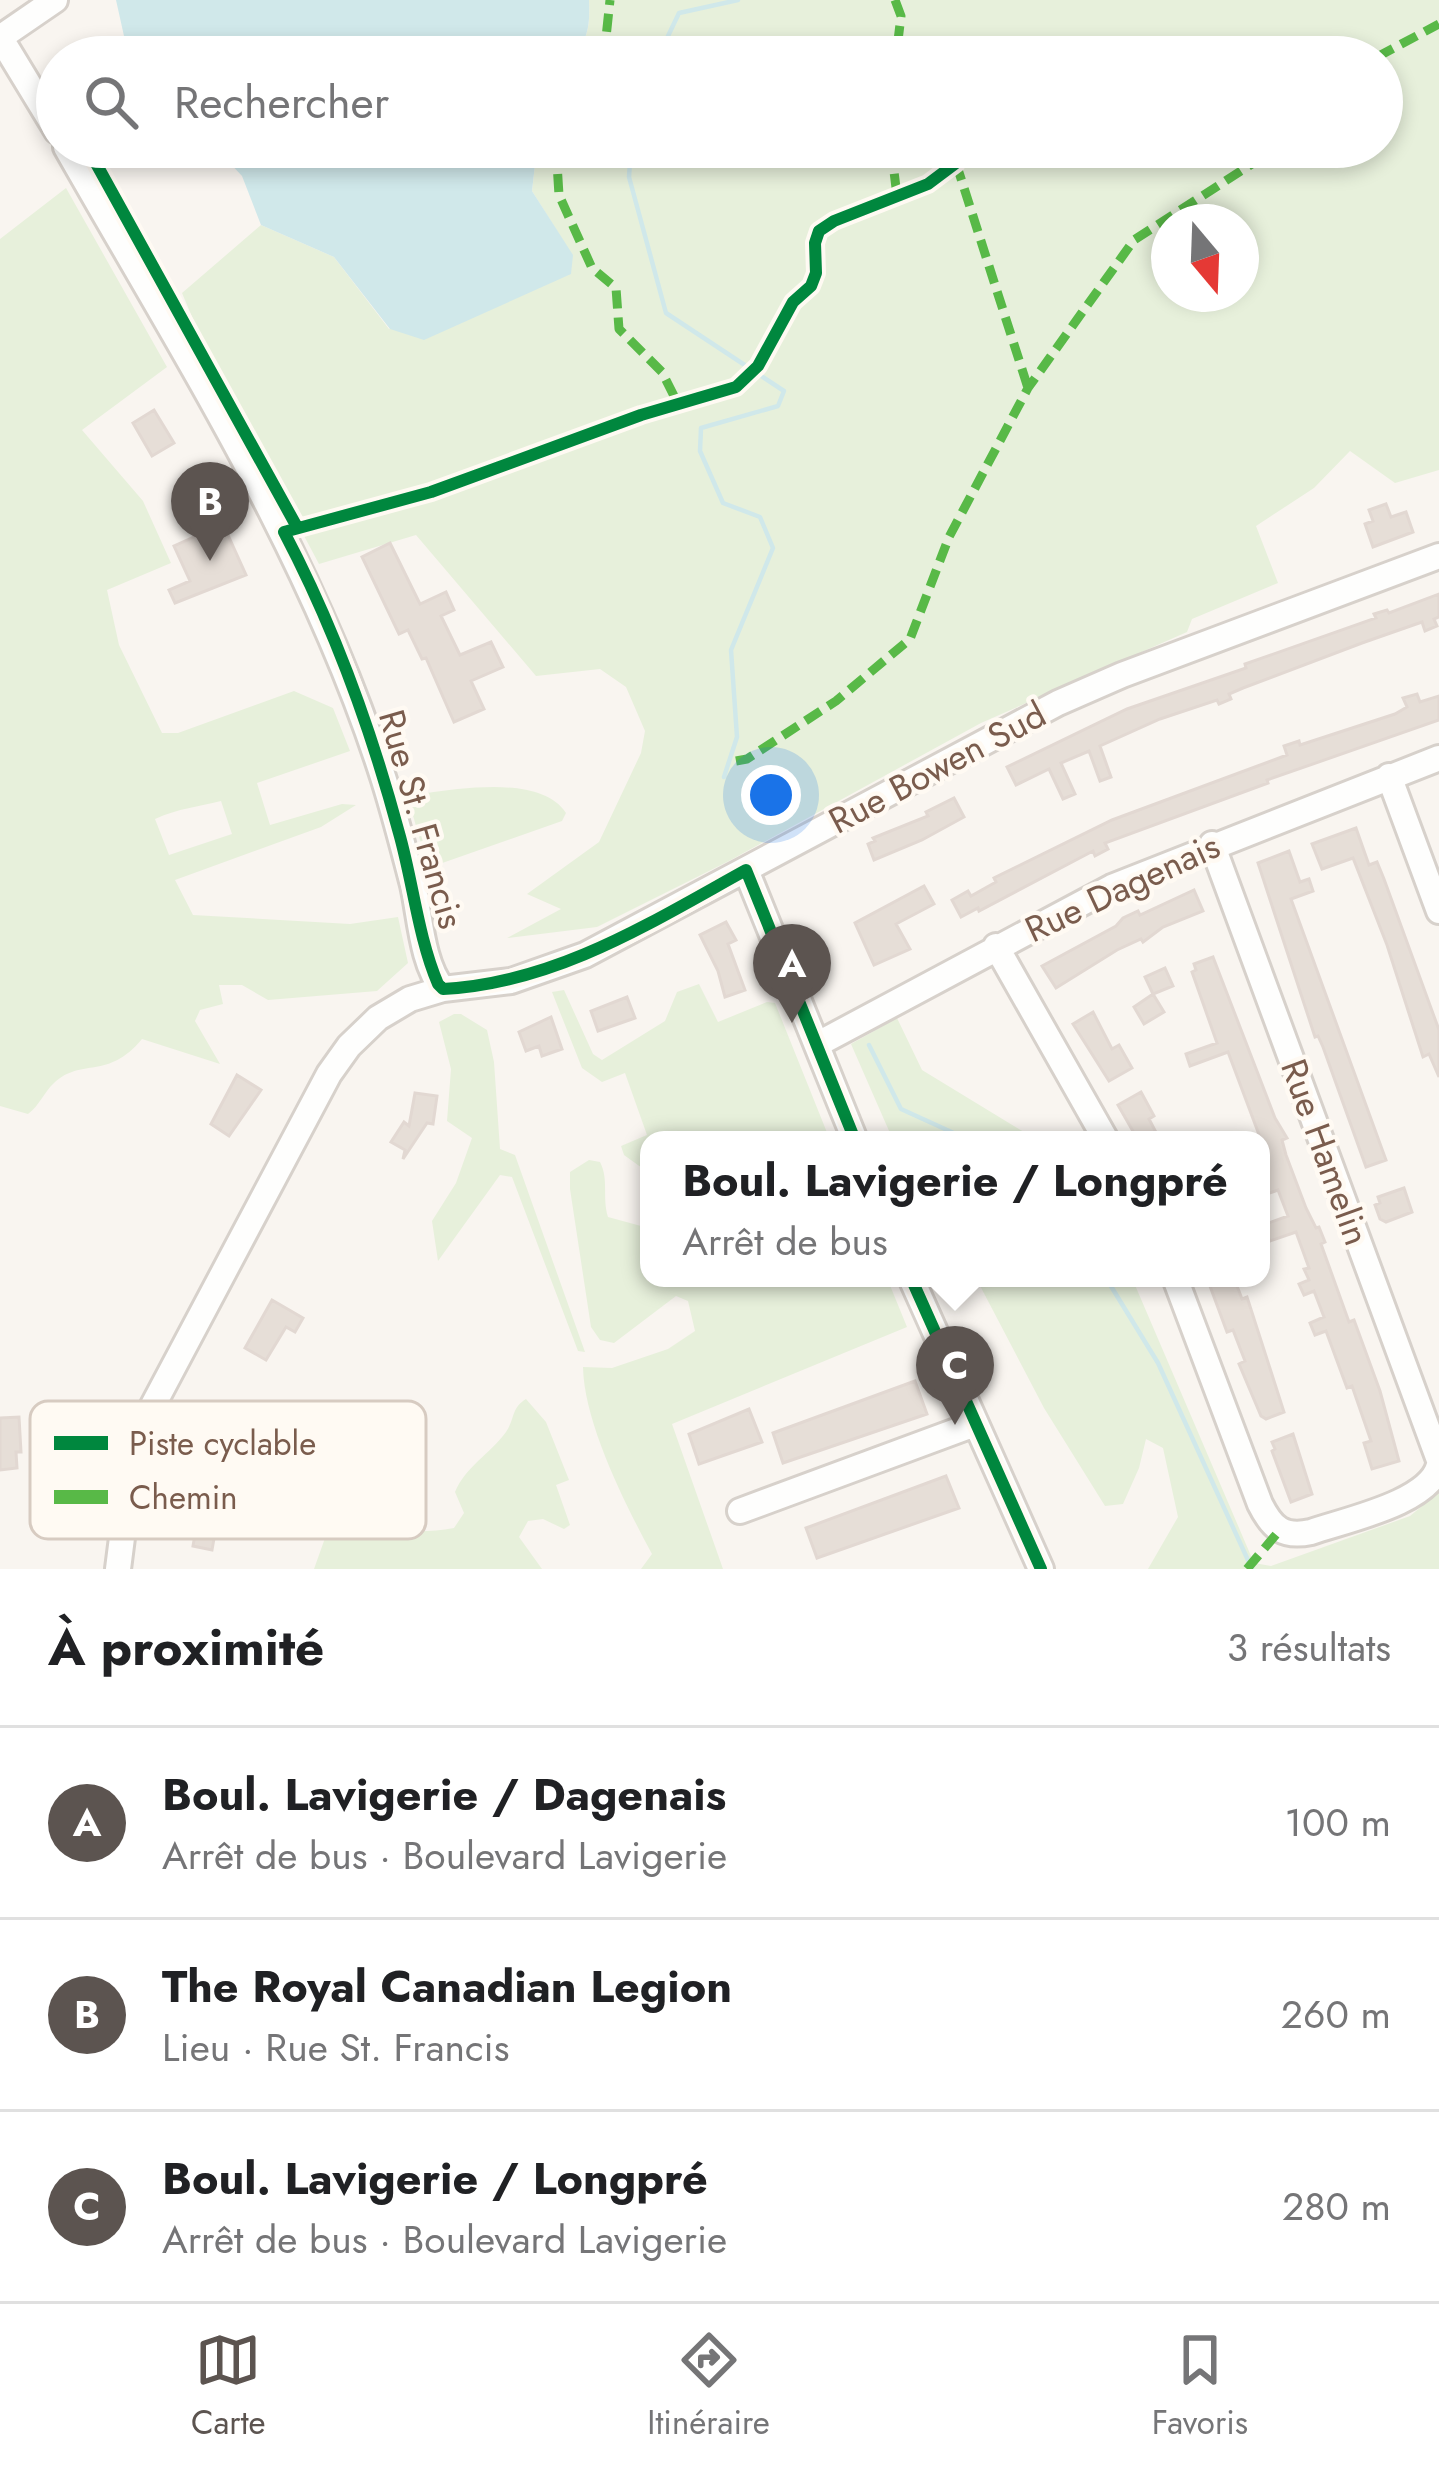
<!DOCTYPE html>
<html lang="fr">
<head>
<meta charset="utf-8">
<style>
  body { margin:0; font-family:Jost,sans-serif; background:#f6f6f6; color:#202124 }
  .compass { position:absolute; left:1151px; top:204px; width:108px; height:108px; border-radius:50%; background:#fff; box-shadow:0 6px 18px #0003; rotate:161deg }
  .you { position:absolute; left:771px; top:795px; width:42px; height:42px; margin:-30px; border:9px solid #fff; border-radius:50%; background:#1a73e8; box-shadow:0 0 0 18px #1a73e833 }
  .badge { display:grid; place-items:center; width:78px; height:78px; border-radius:50%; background:#5c5450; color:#fff; font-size:39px; font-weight:700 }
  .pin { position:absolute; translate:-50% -99px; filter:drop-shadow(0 3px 6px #0008) }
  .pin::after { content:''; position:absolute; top:63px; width:42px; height:36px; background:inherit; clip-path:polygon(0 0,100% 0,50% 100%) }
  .popup { position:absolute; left:640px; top:1131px; width:630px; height:156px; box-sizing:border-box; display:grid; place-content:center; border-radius:24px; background:#fff; filter:drop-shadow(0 3px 9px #0005); font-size:39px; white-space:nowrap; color:#757577 }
  .popup b { font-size:45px; color:#202124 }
  .popup::after { content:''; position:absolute; left:50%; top:100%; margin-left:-24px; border:24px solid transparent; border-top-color:#fff }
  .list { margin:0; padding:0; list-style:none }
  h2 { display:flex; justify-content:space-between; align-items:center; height:156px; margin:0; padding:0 48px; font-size:51px }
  h2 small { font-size:39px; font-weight:400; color:#757577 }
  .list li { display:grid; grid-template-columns:78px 1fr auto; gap:36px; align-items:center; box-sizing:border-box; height:192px; padding:0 48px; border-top:3px solid #e0e0e0 }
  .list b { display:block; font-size:45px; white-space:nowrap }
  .list p { margin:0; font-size:39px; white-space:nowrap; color:#757577 }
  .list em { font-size:39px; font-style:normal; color:#757577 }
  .icon { flex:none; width:66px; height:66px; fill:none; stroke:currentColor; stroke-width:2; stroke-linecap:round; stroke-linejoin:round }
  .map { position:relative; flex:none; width:1439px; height:1569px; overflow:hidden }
  .search { position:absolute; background:#fff; box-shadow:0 6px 18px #0003; left:36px; right:36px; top:36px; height:132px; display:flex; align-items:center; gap:30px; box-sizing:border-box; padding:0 42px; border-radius:66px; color:#757577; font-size:45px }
  .sheet { height:732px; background:#fff }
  nav { display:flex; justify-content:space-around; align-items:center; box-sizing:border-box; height:168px; border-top:3px solid #e0e0e0; background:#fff; font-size:33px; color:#757577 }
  nav a { display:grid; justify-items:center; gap:6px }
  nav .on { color:#5c5450 }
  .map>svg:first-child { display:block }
  .green { fill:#e7f0db; fill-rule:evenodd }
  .water { fill:#d0e8ea }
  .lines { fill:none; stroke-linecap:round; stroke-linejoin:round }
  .stream { stroke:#d0e8ea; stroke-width:4.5 }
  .building { fill:#e6ded7; stroke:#e2d8d2; stroke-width:3 }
  .minor-casing { stroke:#d7d1cb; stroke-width:30 }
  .minor { stroke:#fefefd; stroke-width:24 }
  .quiet { stroke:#58b947; stroke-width:9; stroke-dasharray:18 9; stroke-linecap:butt }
  .cycleway-casing { stroke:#fffaf3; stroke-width:20 }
  .cycleway { stroke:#00873e; stroke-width:12 }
  .labels { text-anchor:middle; stroke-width:9; stroke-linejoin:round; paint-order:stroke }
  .street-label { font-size:36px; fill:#7a5c4d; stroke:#fffaf3 }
  .key { fill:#fffaf3; stroke:#d7cbc1; stroke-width:3 }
  .key-label { font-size:33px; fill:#7a5c4d }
</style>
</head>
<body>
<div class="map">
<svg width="1439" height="1569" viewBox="0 0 1439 1569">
  <rect width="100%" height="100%" fill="#f9f5f0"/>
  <path class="green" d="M 589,0 L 1439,0 L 1439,470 L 1395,483 L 1350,451 L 1314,488 L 1256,526 L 1278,583 L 1192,619 L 1187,632 L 981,723 L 729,861 L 597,927 L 507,938 L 561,909 L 527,894 L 599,842 L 641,753 L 645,731 L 626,687 L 600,669 L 536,676 L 416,535 L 319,564 L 209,357 L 182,293 L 261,225 L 334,257 L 389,329 L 572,255 L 532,191 L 537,147 L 1382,147 L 1382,57 L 573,57 C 589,39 590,23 589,0 ZM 1169,222 L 1241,222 L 1241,294 L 1169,294 Z
    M 66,188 L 167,367 L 82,430 L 143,501 L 171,563 L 107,590 L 119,645 L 162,733 L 178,733 L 294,691 L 333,708 L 350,751 L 257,783 L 270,825 L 342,804 L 356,805 L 321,827 L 175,880 L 193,915 L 350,924 L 398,917 L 408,963 L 377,991 L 268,1000 L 242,985 L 219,985 L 223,1004 L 200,1010 L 195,1021 L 220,1064 L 142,1039 C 107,1081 82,1057 54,1083 C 44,1092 40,1105 28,1114 L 0,1106 L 0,239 ZM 221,801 L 232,834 L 169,855 L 155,819 C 179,808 198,807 221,801 Z
    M 402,777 L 427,793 C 466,788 542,776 566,813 L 562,821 L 428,868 Z
    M 699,984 L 718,1022 L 767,1002 L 775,1003 L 830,1140 L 649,1140 L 649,1173 L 624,1155 L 621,1146 L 647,1135 L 625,1073 L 602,1082 L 582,1068 L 552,992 L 564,990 L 593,1054 L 602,1060 L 665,1021 L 677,992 Z
    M 454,1014 L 461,1014 L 487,1030 L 494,1062 L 500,1149 L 515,1155 L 585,1352 L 578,1351 L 512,1177 L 500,1175 L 438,1261 L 432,1221 L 456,1183 L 472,1138 L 447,1121 L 451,1069 L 439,1022 Z
    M 897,1018 L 922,1070 L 1037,1140 L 893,1140 L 851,1044 Z
    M 589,1160 L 600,1162 C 609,1179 602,1197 608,1217 L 641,1226 L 649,1223 L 649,1278 L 887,1278 L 907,1327 L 672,1424 L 723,1569 L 641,1569 L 652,1554 C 625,1504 584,1423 583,1367 L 612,1368 L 668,1349 L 695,1331 L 688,1301 L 676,1296 L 614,1343 L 600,1340 L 591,1327 L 570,1189 L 570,1172 Z
    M 976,1278 L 1132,1278 L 1254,1563 L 1271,1566 L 1410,1516 L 1439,1492 L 1439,1569 L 1148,1569 L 1178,1517 L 1163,1448 L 1146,1439 L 1139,1468 L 1123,1504 L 1105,1506 L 1044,1408 Z
    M 526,1399 L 546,1422 L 569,1480 L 556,1485 L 570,1525 L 564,1529 L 543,1519 L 528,1521 L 519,1537 L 542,1569 L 314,1569 L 330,1524 L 293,1504 L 265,1478 C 331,1509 379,1542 454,1528 L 464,1513 L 455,1492 C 466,1466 490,1454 506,1432 C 515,1419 511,1408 526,1399 Z"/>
  <path class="water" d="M 116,0 L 589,0 C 590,23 589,39 573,57 L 136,57 L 126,45 Z
    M 186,147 L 537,147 L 532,191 L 573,255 L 571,274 L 424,340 L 390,329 L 334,257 L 261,225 L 242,176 L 226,159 L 202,161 Z"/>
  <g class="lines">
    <path class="stream" d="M 658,57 L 679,13 L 738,0
      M 631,147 L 629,177 L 666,313 L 784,391 L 778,406 L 701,428 L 700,451 L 723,503 L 760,517 L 773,548 L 731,650 L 737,737 L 724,777
      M 869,1045 L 901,1109 L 969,1140
      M 1106,1278 L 1158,1363 L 1252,1569"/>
  </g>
  <path class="building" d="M 154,410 L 174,443 L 152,456 L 133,423 Z
    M 1386,504 L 1391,517 L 1406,512 L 1413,532 L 1373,547 L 1365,524 L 1373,521 L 1369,510 Z
    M 223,524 L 246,575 L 175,603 L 169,590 L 190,581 L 174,546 Z
    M 390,543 L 420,604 L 446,592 L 454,610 L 441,616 L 460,655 L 491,642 L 503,667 L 471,681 L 484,709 L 454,722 L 426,658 L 422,659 L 408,630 L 399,634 L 362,557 Z
    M 1439,594 L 1439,617 L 1434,619 L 1437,626 L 1425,631 L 1422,622 L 1362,643 L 1243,688 L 1229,694 L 1231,699 L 1219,704 L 1217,700 L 1160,719 L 1100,746 L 1111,777 L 1100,781 L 1089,751 L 1061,763 L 1075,794 L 1063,799 L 1049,769 L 1016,785 L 1007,767 L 1127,709 L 1246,668 L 1245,664 L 1376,618 L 1374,614 L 1387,610 L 1389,613 Z
    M 1417,694 L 1420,702 L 1439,696 L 1439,720 L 1267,780 L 1268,783 L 1105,843 L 1108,849 L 1095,856 L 1093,851 L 979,911 L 978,908 L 961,917 L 952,900 L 968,891 L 971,896 L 996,882 L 994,878 L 1112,820 L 1287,755 L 1284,746 L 1299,741 L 1300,745 L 1395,714 L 1407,707 L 1403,698 Z
    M 954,798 L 964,817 L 922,840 L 874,860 L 868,844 L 875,841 L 873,838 L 928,816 L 926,812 Z
    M 1356,828 L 1369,865 L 1377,862 L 1384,879 L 1439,1030 L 1439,1077 L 1429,1054 L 1423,1057 L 1387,945 L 1353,858 L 1322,869 L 1312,844 Z
    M 1289,851 L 1300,882 L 1309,879 L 1313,891 L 1291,899 L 1386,1160 L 1366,1167 L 1323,1047 L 1318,1036 L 1315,1037 L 1258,863 Z
    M 924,886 L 934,904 L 896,924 L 910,949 L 874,965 L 855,923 Z
    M 1194,890 L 1203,911 L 1163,927 L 1143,942 L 1141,939 L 1117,950 L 1056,988 L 1042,966 L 1116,926 L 1123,918 L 1138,911 L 1140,915 Z
    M 726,922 L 736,940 L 728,944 L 745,990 L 725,997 L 718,971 L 700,935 Z
    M 1213,957 L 1275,1118 L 1287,1138 L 1282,1140 L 1286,1155 L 1306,1208 L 1316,1228 L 1319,1227 L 1325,1242 L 1321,1244 L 1349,1322 L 1354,1320 L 1380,1391 L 1399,1461 L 1372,1469 L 1364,1443 L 1371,1441 L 1352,1386 L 1347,1388 L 1326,1331 L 1315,1335 L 1310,1323 L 1324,1317 L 1314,1291 L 1304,1295 L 1299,1284 L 1309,1280 L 1304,1269 L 1309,1268 L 1296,1232 L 1270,1241 L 1263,1225 L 1288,1216 L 1278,1190 L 1261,1196 L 1261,1140 L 1228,1052 L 1190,1066 L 1186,1054 L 1217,1043 L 1192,972 L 1196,970 L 1194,964 Z
    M 1165,968 L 1173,986 L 1153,994 L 1164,1012 L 1144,1024 L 1134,1007 L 1153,994 L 1145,977 Z
    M 627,997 L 635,1018 L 598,1031 L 591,1011 Z
    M 1093,1012 L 1112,1049 L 1119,1045 L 1132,1068 L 1109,1081 L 1073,1024 Z
    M 551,1017 L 562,1049 L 542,1056 L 539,1046 L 526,1051 L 519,1032 Z
    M 237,1075 L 261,1090 L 229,1136 L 211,1124 Z
    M 1141,1092 L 1154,1116 L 1149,1119 L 1160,1140 L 1138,1140 L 1118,1105 Z
    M 415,1093 L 437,1096 L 433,1124 L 427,1123 L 403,1159 L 405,1150 L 391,1142 L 404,1122 L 409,1126 Z
    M 1404,1188 L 1412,1212 L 1386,1222 L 1380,1219 L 1375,1205 L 1380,1203 L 1378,1197 Z
    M 1207,1278 L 1234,1278 L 1242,1299 L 1247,1297 L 1284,1412 L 1266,1419 L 1261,1416 L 1239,1364 L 1245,1361 L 1233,1330 L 1227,1332 Z
    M 272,1300 L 303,1318 L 295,1332 L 286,1327 L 266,1360 L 245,1348 Z
    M 915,1381 L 927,1414 L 783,1463 L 773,1433 Z
    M 224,1403 L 256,1420 L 250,1433 L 244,1430 L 238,1441 L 214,1429 Z
    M 749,1409 L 762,1442 L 699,1464 L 689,1434 Z
    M 19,1417 L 21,1452 L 16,1452 L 17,1468 L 0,1470 L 0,1418 Z
    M 1293,1434 L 1312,1494 L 1291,1502 L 1272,1451 L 1275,1449 L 1272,1442 Z
    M 946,1476 L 959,1508 L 817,1558 L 806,1528 Z
    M 200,1506 L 219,1510 L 212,1550 L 193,1546 Z"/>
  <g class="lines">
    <g class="minor-casing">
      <path id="minor" d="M 0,37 L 57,131
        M 1,37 L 55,0
        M 66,147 C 183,353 312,553 384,780 C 395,815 404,850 413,885 C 420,916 422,965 443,989
        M 1389,776 L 1439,911
        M 1212,844 L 1439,1460
        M 746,870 L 855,1140
        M 996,946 L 1106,1140
        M 818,1044 L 1112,887 L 1439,758
        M 911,1278 L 1041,1569
        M 1175,1278 L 1260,1504 C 1272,1528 1283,1538 1311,1532 C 1345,1520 1430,1503 1439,1465
        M 740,1511 L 975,1424
        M 118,1569 L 130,1475 L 150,1411 L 329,1074 L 349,1046 L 378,1018 L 410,999 L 443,989 L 511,981 L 585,955 L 1058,703 L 1122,675 L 1439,556"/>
    </g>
    <use href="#minor" class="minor"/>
    <path class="quiet" d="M 895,0 L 901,16 L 896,57
      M 599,57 L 605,47 L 610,0
      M 1377,57 L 1439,24
      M 556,147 L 559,195 L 592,268 L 616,288 L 619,329 L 662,372 L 678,404
      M 891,147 L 897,196
      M 956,163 L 1028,388
      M 736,761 L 747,759 L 836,701 L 910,639 L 949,537 L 1028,388 L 1134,240 L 1278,147
      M 1247,1569 L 1279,1531"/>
    <g class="cycleway-casing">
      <path id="cycleway" d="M 87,147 L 297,527
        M 855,1140 L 746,870 C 650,923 556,983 443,989 L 438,984 C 418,937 413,882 399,833 C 371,729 334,627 284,532 L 431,492 L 641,415 L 736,387 L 758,366 L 793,302 L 811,286 L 816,273 L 815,243 L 819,231 L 834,221 L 928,184 L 956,163 L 965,147
        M 911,1278 L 1041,1569"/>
    </g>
    <use href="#cycleway" class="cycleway"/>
  </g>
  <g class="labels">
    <g class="street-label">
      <text transform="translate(937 767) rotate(-28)" y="13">Rue Bowen Sud</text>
      <text transform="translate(422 819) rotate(74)" y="13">Rue St. Francis</text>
      <text transform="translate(1122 887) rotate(-25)" y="13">Rue Dagenais</text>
      <text transform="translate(1326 1152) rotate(70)" y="13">Rue Hamelin</text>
    </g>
  </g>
  <rect x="30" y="1401" width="396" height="138" rx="18" class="key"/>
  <rect x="54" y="1436" width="54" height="14" fill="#00873e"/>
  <rect x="54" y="1490" width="54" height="14" fill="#58b947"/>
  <g class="key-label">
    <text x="129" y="1455">Piste cyclable</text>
    <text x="129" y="1509">Chemin</text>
  </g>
</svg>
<svg class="compass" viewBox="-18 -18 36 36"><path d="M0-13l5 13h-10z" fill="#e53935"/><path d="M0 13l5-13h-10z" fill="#757577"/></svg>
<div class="you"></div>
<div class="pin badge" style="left:792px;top:1023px">A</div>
<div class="pin badge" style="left:210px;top:561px">B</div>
<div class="pin badge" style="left:955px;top:1425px">C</div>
<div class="popup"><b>Boul. Lavigerie / Longpré</b>Arrêt de bus</div>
<div class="search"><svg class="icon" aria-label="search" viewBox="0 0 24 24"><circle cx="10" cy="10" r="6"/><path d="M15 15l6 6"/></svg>Rechercher</div>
</div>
<section class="sheet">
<h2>À proximité<small>3 résultats</small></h2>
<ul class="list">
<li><span class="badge">A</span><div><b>Boul. Lavigerie / Dagenais</b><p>Arrêt de bus · Boulevard Lavigerie</p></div><em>100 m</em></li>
<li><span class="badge">B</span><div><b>The Royal Canadian Legion</b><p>Lieu · Rue St. Francis</p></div><em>260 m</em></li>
<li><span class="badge">C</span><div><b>Boul. Lavigerie / Longpré</b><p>Arrêt de bus · Boulevard Lavigerie</p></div><em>280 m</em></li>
</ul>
</section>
<nav>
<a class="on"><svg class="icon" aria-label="map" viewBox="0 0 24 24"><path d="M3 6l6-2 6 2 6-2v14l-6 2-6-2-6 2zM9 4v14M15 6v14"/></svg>Carte</a>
<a><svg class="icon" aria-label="directions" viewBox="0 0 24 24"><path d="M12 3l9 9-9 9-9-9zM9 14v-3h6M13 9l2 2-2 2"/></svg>Itinéraire</a>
<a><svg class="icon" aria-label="saved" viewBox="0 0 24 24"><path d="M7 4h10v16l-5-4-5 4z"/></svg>Favoris</a>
</nav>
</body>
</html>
